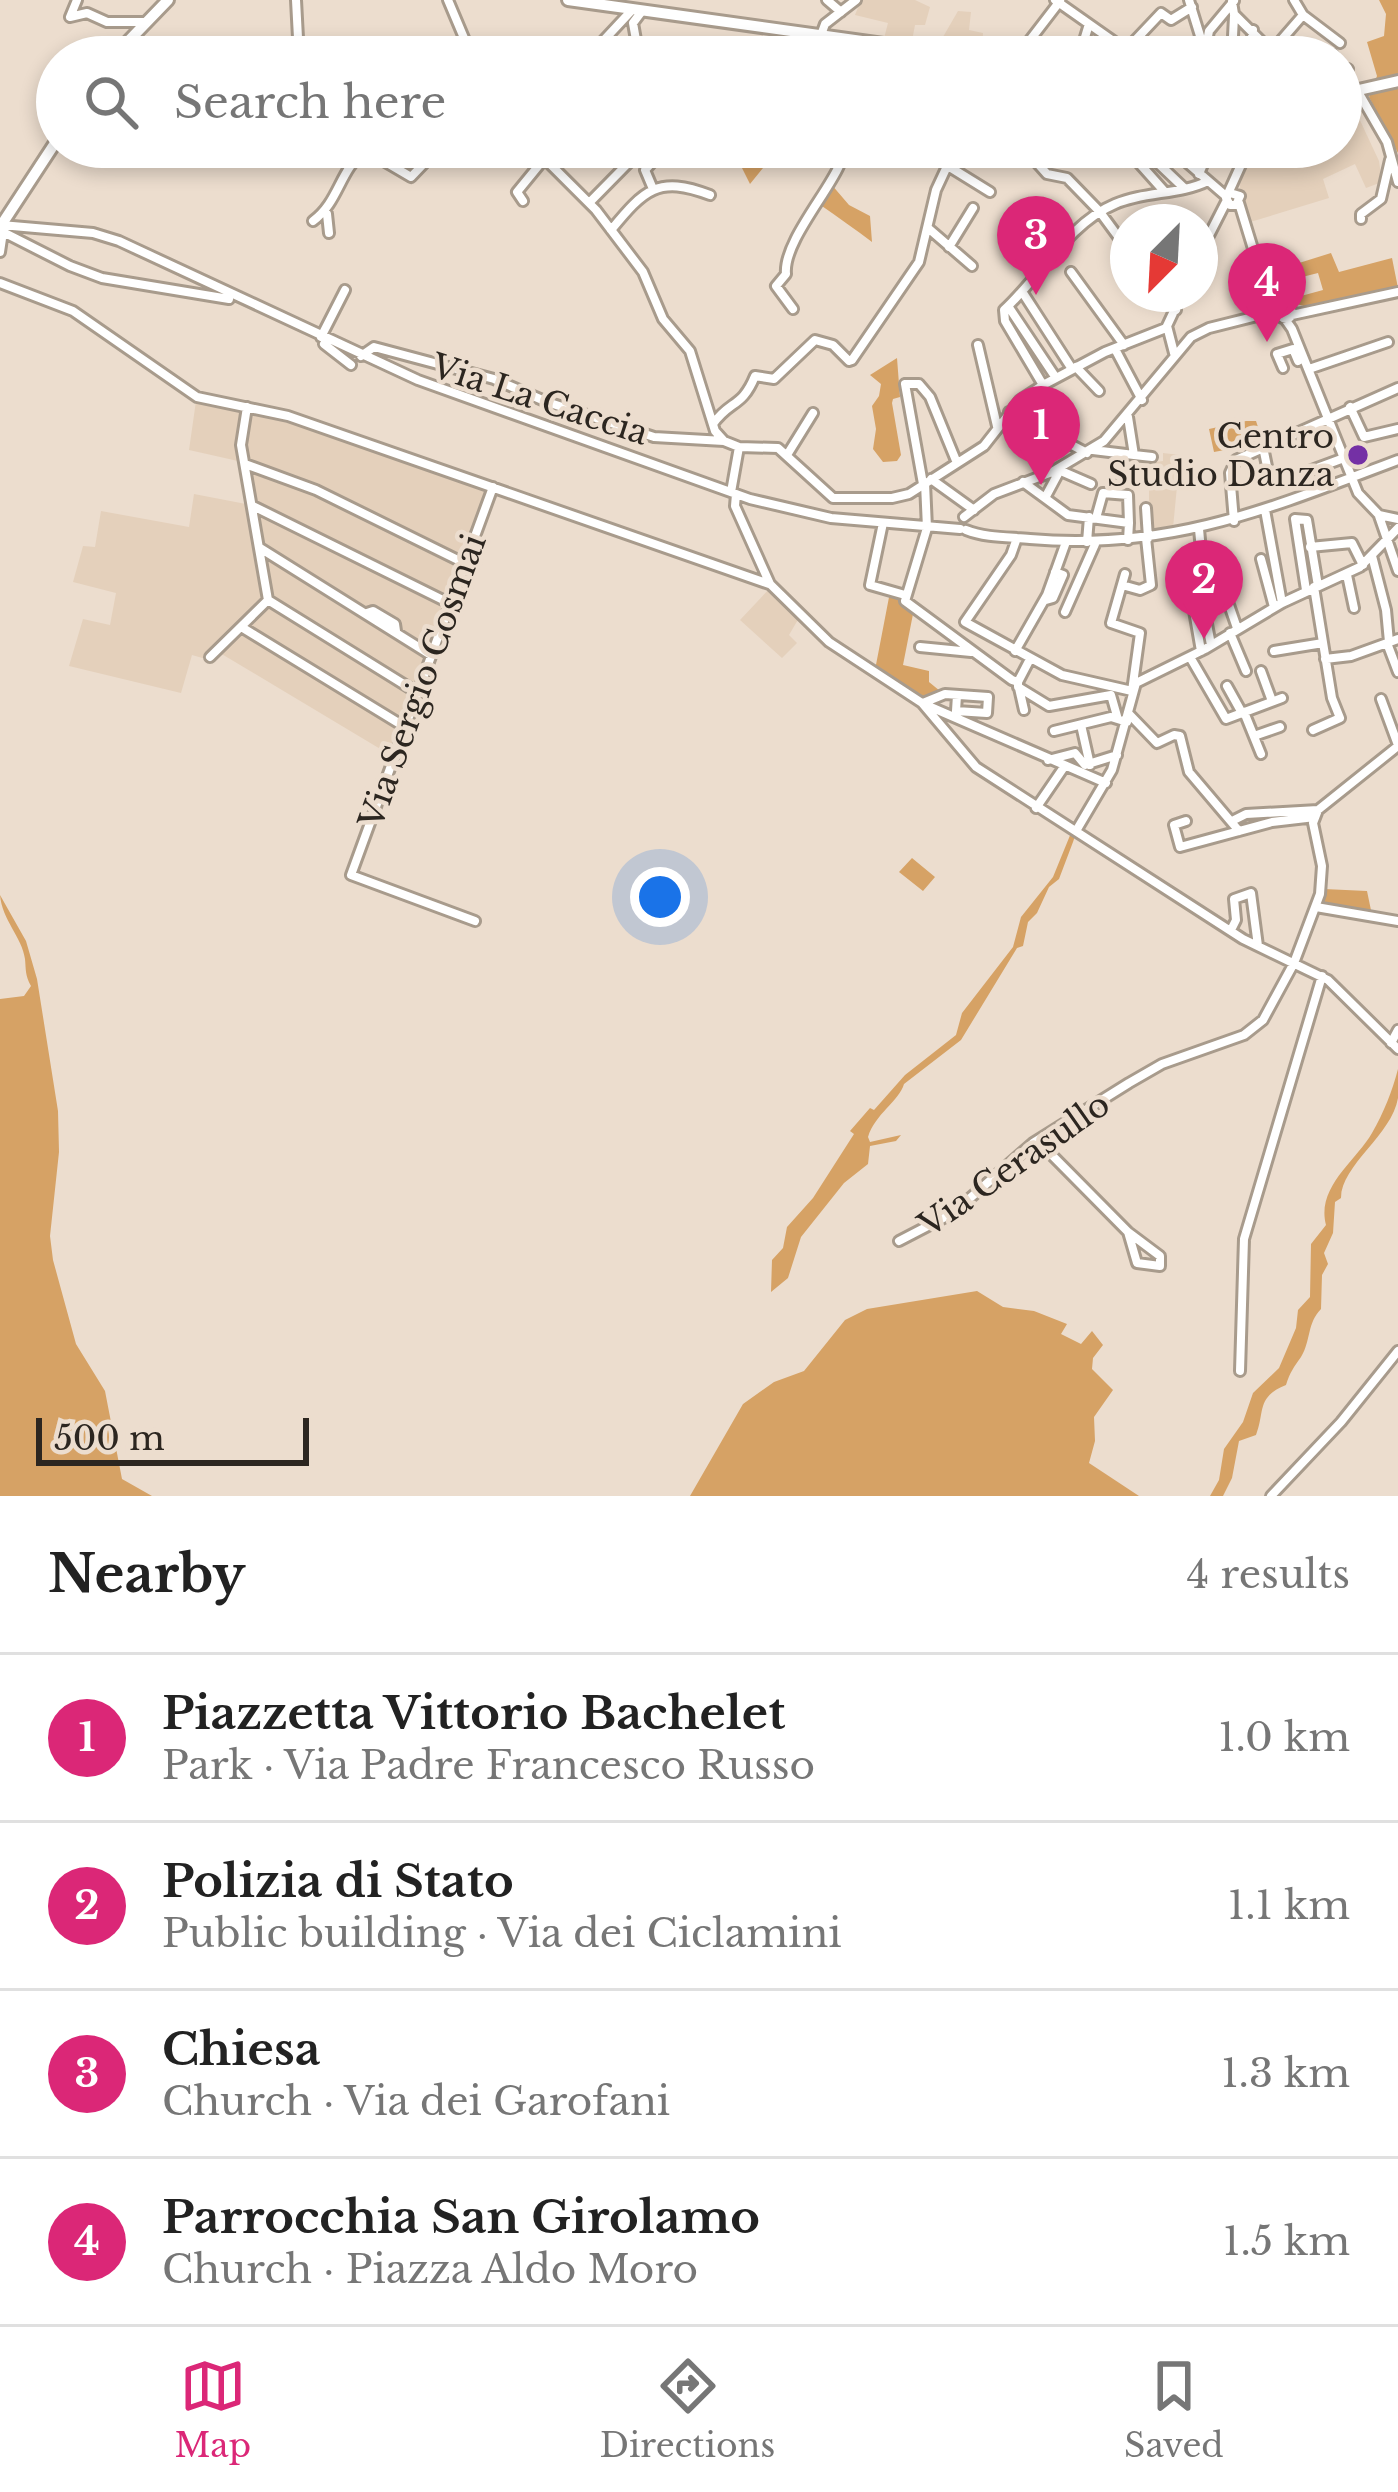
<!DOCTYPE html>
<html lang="en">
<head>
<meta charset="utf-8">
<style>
  body { margin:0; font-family:"Libre Baskerville",serif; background:#f2f2f2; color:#222 }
  .compass { position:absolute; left:1110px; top:204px; width:108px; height:108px; border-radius:50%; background:#fff; box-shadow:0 6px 18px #0003; rotate:204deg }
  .scale { position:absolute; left:36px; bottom:30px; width:273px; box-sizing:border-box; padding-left:12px; border:6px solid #2c2620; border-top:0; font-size:33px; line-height:42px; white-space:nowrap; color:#2c2620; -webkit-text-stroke:9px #ecddce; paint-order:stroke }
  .you { position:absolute; left:660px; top:897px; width:42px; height:42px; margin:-30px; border:9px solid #fff; border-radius:50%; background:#1a73e8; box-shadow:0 0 0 18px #1a73e833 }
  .badge { display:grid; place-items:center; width:78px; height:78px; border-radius:50%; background:#db2777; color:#fff; font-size:39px; font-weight:700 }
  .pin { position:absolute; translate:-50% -99px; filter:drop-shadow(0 3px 6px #0008) }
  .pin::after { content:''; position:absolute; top:63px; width:42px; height:36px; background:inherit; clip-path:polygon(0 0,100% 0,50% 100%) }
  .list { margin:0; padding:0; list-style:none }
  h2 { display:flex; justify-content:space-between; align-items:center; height:156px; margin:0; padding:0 48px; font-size:51px }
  h2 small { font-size:39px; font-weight:400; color:#767676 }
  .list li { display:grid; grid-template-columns:78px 1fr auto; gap:36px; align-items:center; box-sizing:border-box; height:168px; padding:0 48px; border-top:3px solid #e0e0e0 }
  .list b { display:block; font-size:45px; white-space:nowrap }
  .list p { margin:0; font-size:39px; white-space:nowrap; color:#767676 }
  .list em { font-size:39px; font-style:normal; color:#767676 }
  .icon { flex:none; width:66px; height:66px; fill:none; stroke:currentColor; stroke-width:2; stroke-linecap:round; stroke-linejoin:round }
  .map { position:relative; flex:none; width:1398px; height:1496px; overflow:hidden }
  .search { position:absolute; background:#fff; box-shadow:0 6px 18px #0003; left:36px; right:36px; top:36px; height:132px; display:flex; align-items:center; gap:30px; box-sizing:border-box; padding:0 42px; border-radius:66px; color:#767676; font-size:45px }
  .sheet { height:828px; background:#fff }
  nav { display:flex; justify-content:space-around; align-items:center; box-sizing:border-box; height:168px; border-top:3px solid #e0e0e0; background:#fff; font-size:33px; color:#767676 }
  nav a { display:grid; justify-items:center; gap:6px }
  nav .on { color:#db2777 }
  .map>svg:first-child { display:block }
  .built { fill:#e4d0bb }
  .green { fill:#d6a265 }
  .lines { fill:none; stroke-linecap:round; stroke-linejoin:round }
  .minor-casing { stroke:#a89b8c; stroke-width:14 }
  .major-casing { stroke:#a89b8c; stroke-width:16 }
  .minor { stroke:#fff; stroke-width:8 }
  .major { stroke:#fff; stroke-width:10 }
  .poi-dot { fill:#7430a5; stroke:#ecddce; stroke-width:4.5 }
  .labels { text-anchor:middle; stroke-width:9; stroke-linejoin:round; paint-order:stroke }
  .street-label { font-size:33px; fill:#2c2620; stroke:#ecddce }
  .poi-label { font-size:33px; fill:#2c2620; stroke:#ecddce; text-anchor:end }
</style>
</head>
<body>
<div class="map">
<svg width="1398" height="1496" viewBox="0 0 1398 1496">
  <rect width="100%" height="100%" fill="#ecddce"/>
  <path class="built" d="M 861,0 L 915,0 L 930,7 L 925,25 L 915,25 L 911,46 L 883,42 L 888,23 L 855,15 Z
    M 958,11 L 971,12 L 969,30 L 983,33 L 982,53 L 936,49 Z
    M 1341,99 L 1350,99 L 1379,161 L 1382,182 L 1366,188 L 1355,164 L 1323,179 L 1329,198 L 1247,223 L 1239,182 L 1253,147 L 1341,147 Z
    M 196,401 L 291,419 L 497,491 L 397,759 L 220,653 L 213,661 L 192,655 L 181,693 L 69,666 L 83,619 L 110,625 L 116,593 L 73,582 L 83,546 L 95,547 L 101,511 L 189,527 L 194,494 L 246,504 L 238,461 L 189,450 Z
    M 1163,453 L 1180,455 L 1173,528 L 1149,529 L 1149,463 L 1163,461 Z
    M 770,588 L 799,618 L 789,635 L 797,643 L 782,658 L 740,620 Z"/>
  <path class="green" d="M 1379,0 L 1398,0 L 1398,153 L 1369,97 L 1377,76 L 1367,42 L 1384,36 L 1386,14 Z
    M 751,147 L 780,147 L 750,184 L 737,158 Z
    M 831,184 L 849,205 L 870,216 L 872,242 C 856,230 838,217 819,204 Z
    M 1331,253 L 1339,272 L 1392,258 L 1398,288 L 1304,306 L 1285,301 L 1281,294 L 1298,290 L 1301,296 L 1323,290 L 1318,273 L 1302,277 L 1299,263 Z
    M 897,358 L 900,397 L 893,399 L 892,403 L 901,455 L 897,461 L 883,462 L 873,449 L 876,429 L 872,406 L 879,396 L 881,384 L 870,375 Z
    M 1246,421 L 1256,421 L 1262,439 L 1252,442 L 1249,434 L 1251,445 L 1214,452 L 1209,429 Z
    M 890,592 L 900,596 L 913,614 L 903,665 L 929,671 L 929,682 L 940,691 L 925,701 L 875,670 Z
    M 1071,833 L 1075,836 L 1073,842 L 1059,879 L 1049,887 L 1037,913 L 1028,922 L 1023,946 L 1017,948 L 961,1040 L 904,1084 C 899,1101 875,1114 868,1137 L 870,1142 L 901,1135 L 896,1141 L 870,1146 L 868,1164 L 844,1183 L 801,1237 L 788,1278 L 771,1292 L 772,1260 L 783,1248 L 787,1227 L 813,1198 L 854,1134 L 850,1131 L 870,1108 L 874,1110 L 905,1075 L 956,1035 L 962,1013 L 1013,947 L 1021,917 L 1053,877 Z
    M 912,858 L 935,877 L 923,891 L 899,872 Z
    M 1324,889 L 1367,891 L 1372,915 L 1320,904 Z
    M 0,895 L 26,941 L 37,979 L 58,1111 L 59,1152 L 50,1236 L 53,1260 L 76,1344 L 105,1391 L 122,1479 L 152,1496 L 0,1496 L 0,999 L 24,996 L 31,986 C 25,975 26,970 25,959 C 22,937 2,920 0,895 Z
    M 1398,1069 C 1398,1078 1398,1089 1398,1098 C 1392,1135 1341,1165 1341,1198 L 1335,1202 L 1333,1233 L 1324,1253 L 1328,1264 L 1322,1275 L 1321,1309 C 1307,1323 1311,1340 1301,1357 C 1294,1367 1290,1372 1286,1385 C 1256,1397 1265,1412 1256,1435 L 1239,1441 L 1232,1478 L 1223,1496 L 1210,1496 L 1219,1480 L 1224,1449 L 1243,1422 L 1253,1393 L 1279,1368 L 1296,1328 L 1298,1310 L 1310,1297 L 1311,1244 L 1326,1225 C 1316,1187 1356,1161 1372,1133 C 1384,1112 1392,1092 1398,1069 Z
    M 977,1291 L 1003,1307 L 1034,1311 L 1067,1324 L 1061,1334 L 1081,1344 L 1092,1331 L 1103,1345 L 1093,1358 L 1092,1369 L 1113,1390 L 1094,1417 L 1095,1441 L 1089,1463 L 1139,1496 L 690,1496 L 743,1404 L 774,1382 L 804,1371 L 845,1320 L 867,1309 Z"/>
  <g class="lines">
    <g class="minor-casing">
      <path id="minor" d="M 77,0 L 70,17 L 87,13 L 107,22 L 144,22
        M 296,0 L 299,57
        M 448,0 L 472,57
        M 827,0 L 841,12
        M 1055,0 L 1136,57
        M 1189,0 L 1201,39 L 1206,40
        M 1294,0 L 1303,15 L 1340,43
        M 1232,2 L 1234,14 L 1277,57
        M 821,35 L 825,24 L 856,0
        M 1126,50 L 1161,13 L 1171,20 L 1192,7
        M 1271,52 L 1303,15
        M 590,55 L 632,10
        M 639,57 L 633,23 L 642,11
        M 785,57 L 799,33
        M 1017,57 L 1060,1
        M 1079,57 L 1089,24
        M 1204,57 L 1209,31 L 1234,1
        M 1232,57 L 1234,16
        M 1249,57 L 1253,30
        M 1301,57 L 1311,50 L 1314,57
        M 1327,57 L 1333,55
        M 1341,71 L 1348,69
        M 1357,90 L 1387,142 L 1398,182
        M 533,147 L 596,210 L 643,272 L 663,319 L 690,351 L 715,431 L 724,441 L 739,447 L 731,492
        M 1023,147 L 1047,174 L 1067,178 L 1100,212 L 1128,250
        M 1141,147 L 1183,187
        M 1160,147 L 1139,163 L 1164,191
        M 1169,147 L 1227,197
        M 948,166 L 990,192
        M 1199,174 L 1210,147
        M 653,189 L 645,170 L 666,147
        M 1230,193 L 1240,196 L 1236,205 L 1230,205 L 1226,198 L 1249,147
        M 523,201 L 517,192 L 544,159
        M 589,203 L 644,147
        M 1239,203 L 1254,252 L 1281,309
        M 327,214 L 329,233
        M 1012,215 L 1056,256
        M 1361,219 L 1361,214 L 1381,199 L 1390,160
        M 313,221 C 339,202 339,171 365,150 L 411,177 L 433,154 L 446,147
        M 1,225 L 93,233 L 119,241 L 418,380 L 750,499 L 831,518 L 960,529
        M 928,228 L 972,266
        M 611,230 C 644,190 658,175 710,195
        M 3,232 L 70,266 L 102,278 L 229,299
        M 949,247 L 973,208
        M 0,252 L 3,232
        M 1200,253 L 1226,202
        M 1071,272 L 1124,345
        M 0,283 L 73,311 L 197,397 L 288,416 L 769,584
        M 1023,293 L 1072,369
        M 1162,294 L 1176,310
        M 1008,306 L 1056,378
        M1280 313a6 6 0 1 1 12 0a6 6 0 1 1-12 0Z
        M 793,309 L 776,286 L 786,274 C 783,244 826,195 839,166 L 834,147
        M 1292,315 L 1398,292
        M 1285,319 L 1292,329 L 1358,493 L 1379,515 L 1398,519
        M 1167,326 L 1174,353
        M 321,337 L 345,290
        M 324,344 L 351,365
        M 978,345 L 997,426
        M 1115,349 L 1142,400
        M 361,356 L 374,347 L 494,379 L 547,402 L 654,437 L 724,441
        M 1076,367 L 1099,391
        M 1283,368 L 1277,354 L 1293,349 L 1298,361
        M 1309,369 L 1388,342
        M 1043,385 L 1005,321 L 1004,310 C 1040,277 1069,223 1115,204 C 1145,191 1180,195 1208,181
        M 1350,407 L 1364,437 L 1398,429
        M 1009,412 L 1087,453
        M 1128,417 L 1134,455 L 1152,457
        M 713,424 C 730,400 742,408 755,376 L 774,379 L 815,340 L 833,345 L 849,361 L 852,360 L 919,262 L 936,190 L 956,147
        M 739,447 L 778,448 L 833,498 L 892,498 L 909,494 L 984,446 L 1020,400 L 1043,385 L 1105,352 L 1166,328 L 1182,294
        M 1263,447 L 1270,481
        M 1030,448 L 1042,430
        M 1093,450 L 1134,455
        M 787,455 L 813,413
        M 245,464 L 316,490 L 464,563
        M 1061,471 L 1091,484
        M 1119,475 L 1120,455
        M 931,479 L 974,510
        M 1287,479 L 1344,458
        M 1023,482 L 1068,515 L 1129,523 L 1128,540
        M 925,483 L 927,528 L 905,601 L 1012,680 L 1018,682 L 1030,659
        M 923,484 L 905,384 L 919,384 L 930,397 L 957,463
        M 736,494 L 735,506 L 770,584 L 829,642 L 922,703 L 976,767 L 1243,939 L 1328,980 L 1398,1049
        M 1045,498 L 1060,470
        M 253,506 L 449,603
        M 1146,508 L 1148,538
        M 1265,510 L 1282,603
        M 1379,516 L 1398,571
        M 964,517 L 994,494 L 1052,472 L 1104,441 L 1191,337 L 1209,328 L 1281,310
        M 1096,518 L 1103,493 L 1128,495 L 1129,523
        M 1234,521 L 1230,473 L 1236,460 L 1398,388
        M 883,523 L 870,585 L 905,595
        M 1199,529 L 1202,561
        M 966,530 C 986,538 1009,537 1030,539 C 1170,551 1271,508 1398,460
        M 1017,538 L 1011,555 L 965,622 L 1062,675 L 1132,691 L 1140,633 L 1111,623 L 1125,574
        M 1087,542 L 1089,517
        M 1310,547 L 1352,543 L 1363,565
        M 260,548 L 431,655
        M 1372,556 L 1386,610 L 1389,642
        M 1261,559 L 1274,607
        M 1217,570 L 1237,628
        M 1347,575 L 1354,608
        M 1189,582 L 1201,651
        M 1122,585 L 1140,590 L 1151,585 L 1146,538
        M 1190,589 L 1201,588 L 1203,596
        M 1306,590 L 1295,519 L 1307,520 L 1318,586
        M 268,600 L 418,693
        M 1046,600 L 1053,598 L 1063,575 L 1055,572
        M 1193,605 L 1203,603 L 1211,645
        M 1065,612 L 1096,542
        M 367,613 L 373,611 L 395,624 L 396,631
        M 243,628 L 405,727
        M 1230,633 L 1246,671
        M 1387,643 L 1398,672
        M 920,647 L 971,652
        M 1015,651 L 1047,595 L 1066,542
        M 1274,651 L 1323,643
        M 210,657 L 268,600 L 241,445 L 247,407
        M 1190,657 L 1226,719 L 1282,698
        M 1325,659 L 1351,656 L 1398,639
        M 1261,671 L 1272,701
        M 1018,682 L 1018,687 L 1049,706 L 1111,695 L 1117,716
        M 1227,686 L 1242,713
        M 1019,688 L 1024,710
        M 1381,699 L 1398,745
        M 923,703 L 945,694 L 988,697 L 987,713 L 956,711 L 957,695
        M 926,705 L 1106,783
        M 1244,712 L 1261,754
        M 1130,715 L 1157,743 L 1174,735 L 1180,736 L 1189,772 L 1239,831
        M 1081,725 L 1090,765
        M 1313,730 L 1340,718 L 1332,698 L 1314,587
        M 1054,731 L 1111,717 L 1127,722
        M 1254,736 L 1280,727
        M 1048,760 L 1075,753 L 1085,765 L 1117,755
        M 1036,808 L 1064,767
        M 1186,821 L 1174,825 L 1180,847 L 1272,822 L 1315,817
        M 1232,821 L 1246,814 L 1318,810
        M 1076,831 L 1112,770 L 1136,683 L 1205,649 L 1282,603 L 1360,567 L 1398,528
        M 1316,907 L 1398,921
        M 475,921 L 351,875 L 493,487
        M 1231,930 L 1236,920 L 1234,899 L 1251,893 L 1258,946
        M 1391,1043 L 1398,1030
        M 1038,1141 L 1128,1232 L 1160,1256 L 1160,1266 L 1137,1263 L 1128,1232
        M 899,1241 L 953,1213 L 1033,1143 L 1129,1083 L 1162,1064 L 1244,1035 L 1263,1020 L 1294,963 L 1320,894 L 1322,866 L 1313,823 L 1318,810 L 1398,746
        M 1240,1371 L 1244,1239 L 1322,976
        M 1271,1496 L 1341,1422 L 1398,1351"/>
    </g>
    <g class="major-casing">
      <path id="major" d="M 568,0 L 977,57
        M 113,57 L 168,0
        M 1341,94 L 1398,81
        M 0,227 L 57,140"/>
    </g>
    <use href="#minor" class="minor"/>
    <use href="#major" class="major"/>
  </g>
  <circle class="poi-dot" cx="1358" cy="455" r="12"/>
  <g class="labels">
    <g class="street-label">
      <text transform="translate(540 399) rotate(18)" y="12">Via La Caccia</text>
      <text transform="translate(422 681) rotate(-70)" y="12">Via Sergio Cosmai</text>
      <text transform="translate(1014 1164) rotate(-35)" y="12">Via Cerasullo</text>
    </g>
    <g class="poi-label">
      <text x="1334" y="448">Centro<tspan x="1334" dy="38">Studio Danza</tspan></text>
    </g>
  </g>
</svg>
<svg class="compass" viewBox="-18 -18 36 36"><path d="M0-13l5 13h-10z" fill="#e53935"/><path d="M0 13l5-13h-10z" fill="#767676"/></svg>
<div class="scale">500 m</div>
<div class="you"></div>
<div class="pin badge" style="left:1041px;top:485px">1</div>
<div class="pin badge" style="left:1204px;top:639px">2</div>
<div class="pin badge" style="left:1036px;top:295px">3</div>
<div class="pin badge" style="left:1267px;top:342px">4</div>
<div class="search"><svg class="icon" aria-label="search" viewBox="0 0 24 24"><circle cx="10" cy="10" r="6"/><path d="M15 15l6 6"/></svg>Search here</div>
</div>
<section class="sheet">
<h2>Nearby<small>4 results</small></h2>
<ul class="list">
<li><span class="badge">1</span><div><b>Piazzetta Vittorio Bachelet</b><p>Park · Via Padre Francesco Russo</p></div><em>1.0 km</em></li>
<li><span class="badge">2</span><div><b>Polizia di Stato</b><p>Public building · Via dei Ciclamini</p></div><em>1.1 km</em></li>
<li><span class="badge">3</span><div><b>Chiesa</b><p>Church · Via dei Garofani</p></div><em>1.3 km</em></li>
<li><span class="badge">4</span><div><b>Parrocchia San Girolamo</b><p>Church · Piazza Aldo Moro</p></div><em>1.5 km</em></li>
</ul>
</section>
<nav>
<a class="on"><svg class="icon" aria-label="map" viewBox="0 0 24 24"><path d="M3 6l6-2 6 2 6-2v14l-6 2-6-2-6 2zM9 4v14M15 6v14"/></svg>Map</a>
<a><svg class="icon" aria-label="directions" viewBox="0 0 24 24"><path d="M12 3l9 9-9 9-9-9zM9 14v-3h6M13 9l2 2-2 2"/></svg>Directions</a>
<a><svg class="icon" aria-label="saved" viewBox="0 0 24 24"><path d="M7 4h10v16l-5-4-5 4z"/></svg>Saved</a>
</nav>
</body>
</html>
